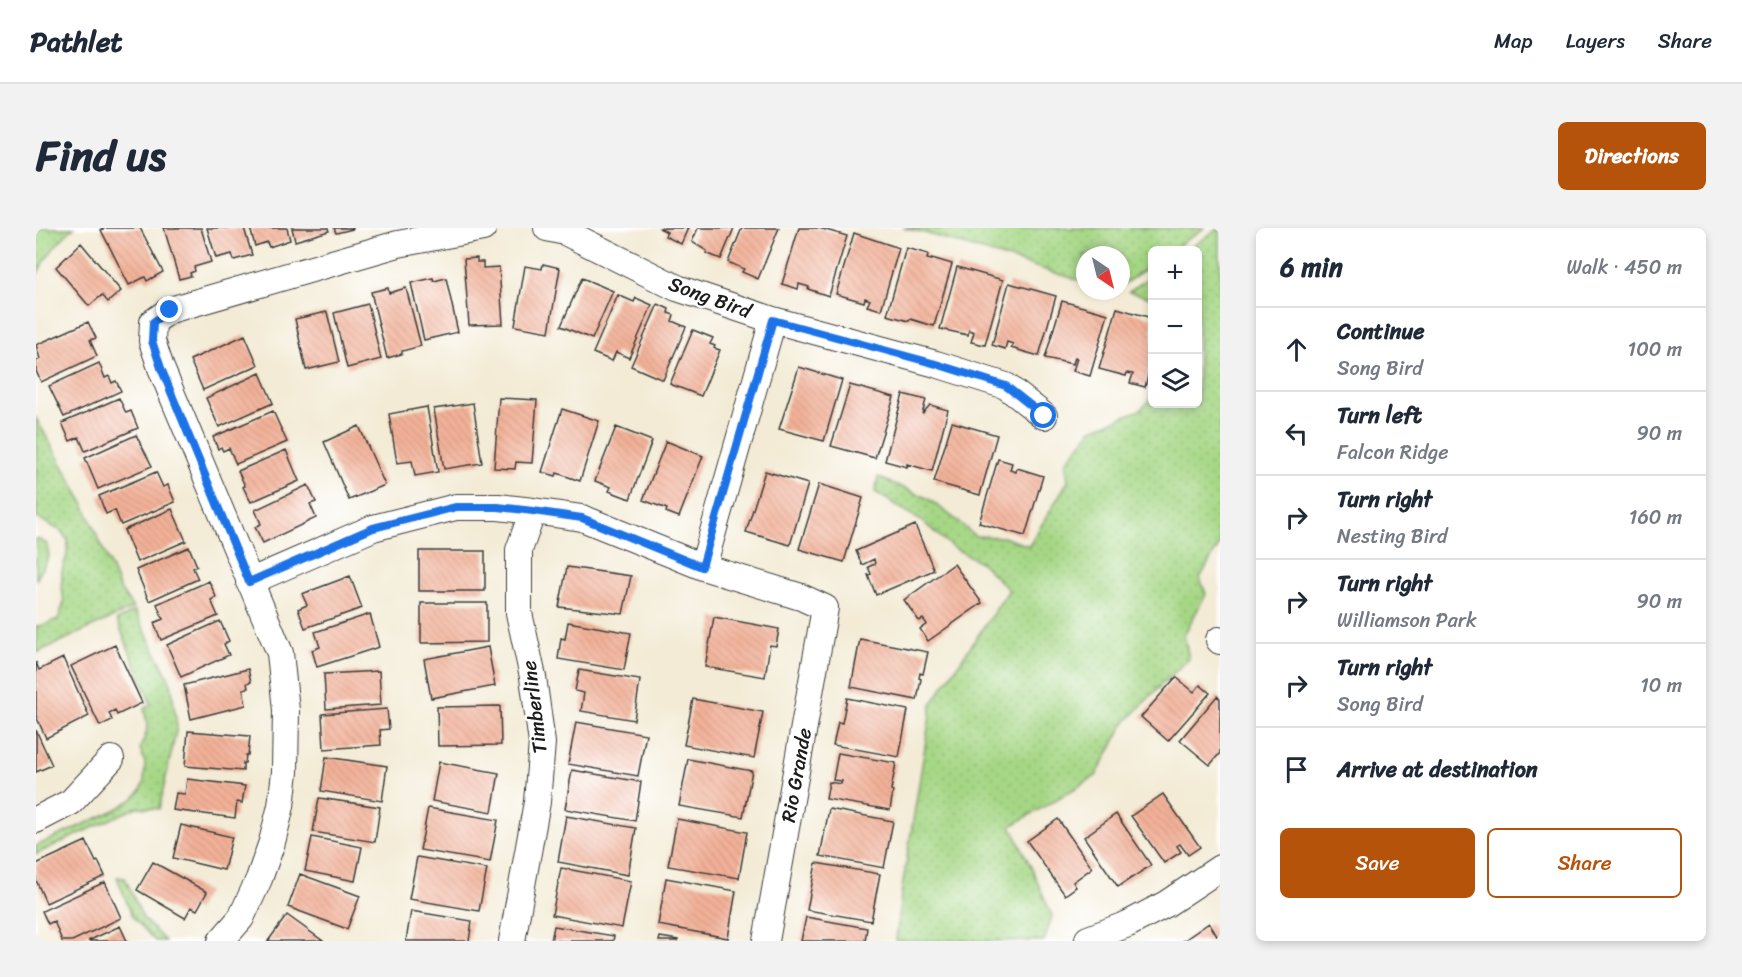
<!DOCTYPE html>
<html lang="en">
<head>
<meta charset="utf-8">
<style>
  body { margin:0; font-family:Sriracha,sans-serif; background:#f2f2f3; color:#1f2937 }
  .controls { position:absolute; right:18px; top:18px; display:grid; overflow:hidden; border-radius:9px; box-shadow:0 3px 9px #0003 }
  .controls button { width:54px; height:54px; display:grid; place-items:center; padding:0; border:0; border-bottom:2px solid #e0e1e3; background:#fff; color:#1f2937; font:30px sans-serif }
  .compass { position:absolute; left:1040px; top:18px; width:54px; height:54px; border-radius:50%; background:#fff; box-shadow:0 3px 9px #0003; rotate:145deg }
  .stop { position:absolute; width:18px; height:18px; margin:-14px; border:4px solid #1a73e8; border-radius:50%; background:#fff }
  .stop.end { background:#1a73e8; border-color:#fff; box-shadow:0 2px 6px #0008 }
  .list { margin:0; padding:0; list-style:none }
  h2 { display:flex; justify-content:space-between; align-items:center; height:78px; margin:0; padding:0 24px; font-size:26px }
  h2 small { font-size:20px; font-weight:400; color:#747a83 }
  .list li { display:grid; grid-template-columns:39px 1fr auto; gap:18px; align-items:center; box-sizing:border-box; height:84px; padding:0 24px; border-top:2px solid #e0e1e3 }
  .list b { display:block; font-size:22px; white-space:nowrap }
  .list p { margin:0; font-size:20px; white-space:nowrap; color:#747a83 }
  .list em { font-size:20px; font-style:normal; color:#747a83 }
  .actions { display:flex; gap:12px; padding:18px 24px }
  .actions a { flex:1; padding:14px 0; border:2px solid #b45309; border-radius:9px; text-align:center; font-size:21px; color:#b45309 }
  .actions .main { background:#b45309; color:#fff }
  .icon { flex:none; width:33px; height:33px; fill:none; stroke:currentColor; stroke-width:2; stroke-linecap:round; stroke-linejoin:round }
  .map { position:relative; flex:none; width:1184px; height:713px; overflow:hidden; border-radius:9px }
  header { display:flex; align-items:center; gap:36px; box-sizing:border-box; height:84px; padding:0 30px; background:#fff; border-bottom:2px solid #e0e1e3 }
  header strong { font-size:28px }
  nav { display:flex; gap:33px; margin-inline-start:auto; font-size:21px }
  .intro { display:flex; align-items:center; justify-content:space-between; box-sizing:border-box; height:144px; padding:0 36px }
  h1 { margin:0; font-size:42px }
  .button { padding:15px 27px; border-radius:9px; background:#b45309; color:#fff; font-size:21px; font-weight:700 }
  main { display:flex; gap:36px; padding:0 36px }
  aside { flex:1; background:#fff; border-radius:9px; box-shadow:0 3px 9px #0003 }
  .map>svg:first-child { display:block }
  .grass { fill:url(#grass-dots); stroke:#617a50; stroke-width:1.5 }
  .garden { fill:#a6d785; stroke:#617a50; stroke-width:1.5 }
  .building { fill:url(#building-back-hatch) }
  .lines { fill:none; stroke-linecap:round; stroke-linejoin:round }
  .minor-casing { stroke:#3c3b38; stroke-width:28 }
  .minor { stroke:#fff; stroke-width:26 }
  .route { stroke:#1a73e8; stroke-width:8 }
  .labels { text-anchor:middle; stroke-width:4.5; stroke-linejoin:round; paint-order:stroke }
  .street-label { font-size:20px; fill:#1c1c1c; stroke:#fff }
</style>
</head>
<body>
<header>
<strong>Pathlet</strong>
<nav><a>Map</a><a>Layers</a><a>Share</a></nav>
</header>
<div class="intro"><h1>Find us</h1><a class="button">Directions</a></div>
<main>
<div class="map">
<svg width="1184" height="713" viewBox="0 0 1184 713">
  <defs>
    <pattern id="grass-dots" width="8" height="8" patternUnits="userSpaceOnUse" patternTransform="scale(1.5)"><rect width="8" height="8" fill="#a6d785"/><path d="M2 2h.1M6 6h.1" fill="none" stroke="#8eb872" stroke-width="1.8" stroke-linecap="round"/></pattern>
    <pattern id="building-back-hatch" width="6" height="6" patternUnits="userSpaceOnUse" patternTransform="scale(1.5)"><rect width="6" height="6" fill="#f3b198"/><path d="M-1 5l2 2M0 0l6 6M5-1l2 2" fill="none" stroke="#d09882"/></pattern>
  </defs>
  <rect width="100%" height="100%" fill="#fff"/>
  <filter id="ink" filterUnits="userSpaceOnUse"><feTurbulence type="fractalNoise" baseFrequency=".0167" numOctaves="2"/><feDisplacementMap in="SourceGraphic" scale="12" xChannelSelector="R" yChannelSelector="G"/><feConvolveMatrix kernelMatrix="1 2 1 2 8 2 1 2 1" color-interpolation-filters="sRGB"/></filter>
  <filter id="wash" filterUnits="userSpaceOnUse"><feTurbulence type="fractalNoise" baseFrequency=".008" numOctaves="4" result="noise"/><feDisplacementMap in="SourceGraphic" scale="24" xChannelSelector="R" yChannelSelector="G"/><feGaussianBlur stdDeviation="1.35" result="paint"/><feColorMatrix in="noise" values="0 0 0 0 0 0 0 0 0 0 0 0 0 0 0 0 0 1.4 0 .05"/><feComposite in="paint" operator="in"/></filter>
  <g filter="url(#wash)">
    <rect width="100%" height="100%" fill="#f3ebd5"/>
    <path class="grass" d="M 0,0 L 38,0 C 21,13 10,29 0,48 Z
      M 867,0 L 1168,0 L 1136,22 L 1116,22 L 1116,36 L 1085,58 L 1085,27 L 1049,27 L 1049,54 L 889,5 Z
      M 1183,0 L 1184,0 L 1184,315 L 1164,350 L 1170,366 L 1148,407 L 1153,431 L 1126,456 L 1088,496 L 1060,548 L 975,598 L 995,639 L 1016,688 L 1008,713 L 860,713 L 865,667 L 896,475 L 973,362 L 944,334 L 916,319 L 887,294 L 839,264 L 842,249 L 891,270 L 918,290 L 939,308 L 967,309 L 993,318 L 1032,253 L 1030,234 L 1056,201 L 1104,182 L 1114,172 L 1116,161 L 1116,176 L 1162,176 L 1162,22 L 1151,22 Z
      M 1116,47 L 1116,70 L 1093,64 Z
      M 0,190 L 46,272 L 85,363 L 97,380 L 0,425 L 0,398 C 9,399 14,393 22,391 L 28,375 L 26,358 L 26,343 L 31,327 L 32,313 L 25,303 L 0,289 Z
      M 99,383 L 135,455 L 141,499 L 123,581 L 101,579 L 0,626 L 0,618 L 79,582 L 97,571 L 105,562 L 108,554 L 109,536 L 104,520 C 112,504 113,498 108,481 L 115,476 L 81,392 Z
      M 81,649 L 89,650 L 107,690 L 129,713 L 119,713 L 96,688 Z"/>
    <path class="garden" d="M 0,310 L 11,316 L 13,328 L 0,352 Z"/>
    <g id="blocks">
      <path class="building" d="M 69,0 L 104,0 L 127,44 L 111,53 L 109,49 L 93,57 L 65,2 Z
        M 128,0 L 165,0 L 175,34 L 158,39 L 159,43 L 154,45 L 155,48 L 143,51 Z
        M 171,0 L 208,0 L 216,27 L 198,32 L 196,26 L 180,30 Z
        M 214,0 L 251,0 L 254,12 L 233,19 L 231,14 L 219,18 Z
        M 256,0 L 292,0 L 293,3 L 259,13 Z
        M 298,0 L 317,0 L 317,1 L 300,5 Z
        M 623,0 L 652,0 L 645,16 L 629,8 L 631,4 Z
        M 662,0 L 698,0 L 685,31 L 670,25 L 671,23 L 656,14 Z
        M 706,0 L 743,0 L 722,51 L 706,44 L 708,41 L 692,34 Z
        M 763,0 L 783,0 L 811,8 L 793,68 L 772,61 L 773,59 L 763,56 L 762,61 L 746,56 Z
        M 818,5 L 863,20 L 845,82 L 831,78 L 834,72 L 829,70 L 828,74 L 800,66 Z
        M 45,15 L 85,63 L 72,74 L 66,67 L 53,78 L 20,39 Z
        M 870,20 L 892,26 L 891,31 L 896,32 L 896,30 L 916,36 L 898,98 L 874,91 L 873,93 L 851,87 Z
        M 441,30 L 441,34 L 447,34 L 447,40 L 463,39 L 467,96 L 433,97 L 428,31 Z
        M 507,36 L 524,40 L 513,104 L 479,98 L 489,38 L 506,41 Z
        M 921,39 L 967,52 L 949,117 L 935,114 L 938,104 L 933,102 L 932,107 L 904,101 Z
        M 397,50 L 398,53 L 410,50 L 422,104 L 388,112 L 375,55 Z
        M 546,50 L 577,63 L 556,111 L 525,98 Z
        M 973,55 L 1020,68 L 1003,128 L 975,120 L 977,116 L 971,114 L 969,121 L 956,117 Z
        M 352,60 L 353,65 L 370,60 L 385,118 L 366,123 L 366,126 L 351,130 L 335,64 Z
        M 582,67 L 598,74 L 600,70 L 616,77 L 593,130 L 580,124 L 576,133 L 557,125 Z
        M 1026,73 L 1072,86 L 1054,148 L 1037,143 L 1041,130 L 1039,129 L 1037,136 L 1009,130 Z
        M 332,76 L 345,131 L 311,140 L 298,85 Z
        M 622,76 L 633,81 L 632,85 L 638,87 L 636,93 L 650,99 L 627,152 L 595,138 Z
        M 1081,80 L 1116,90 L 1116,133 L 1109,159 L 1094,155 L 1097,146 L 1091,145 L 1090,148 L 1063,141 Z
        M 291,84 L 303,134 L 270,142 L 259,91 Z
        M 52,94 L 60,110 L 54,112 L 61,128 L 5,154 L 0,143 L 0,133 L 4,131 L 0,117 Z
        M 657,102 L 677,110 L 674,116 L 679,118 L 678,120 L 684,122 L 665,168 L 634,156 Z
        M 209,107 L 222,137 L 167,162 L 154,132 Z
        M 63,135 L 69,150 L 73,148 L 76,155 L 80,153 L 85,163 L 28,189 L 13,158 Z
        M 763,139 L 806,152 L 788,213 L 743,201 Z
        M 224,145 L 237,175 L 183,199 L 170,170 Z
        M 814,157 L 858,169 L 839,230 L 795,218 Z
        M 867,166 L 890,172 L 886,186 L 894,177 L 912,182 L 896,243 L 871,236 L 871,239 L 849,233 Z
        M 83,170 L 90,185 L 95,183 L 102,200 L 49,223 L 43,209 L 34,213 L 26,195 Z
        M 463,170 L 501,172 L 496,235 L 480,234 L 479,241 L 458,240 Z
        M 437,175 L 446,235 L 408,241 L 398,181 Z
        M 391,179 L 402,244 L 379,248 L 376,233 L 361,235 L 353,186 Z
        M 526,181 L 563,193 L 544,253 L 521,245 L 520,248 L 506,244 Z
        M 237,183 L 251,214 L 200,236 L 193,220 L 187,223 L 185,219 L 182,221 L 177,209 Z
        M 916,194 L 961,207 L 944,267 L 898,254 Z
        M 323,198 L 349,257 L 313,272 L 288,214 Z
        M 580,199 L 616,213 L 594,271 L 573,263 L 575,259 L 559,253 Z
        M 100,207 L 116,238 L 62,261 L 49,230 Z
        M 630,213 L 667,228 L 643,289 L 630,284 L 631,281 L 607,272 Z
        M 250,222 L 263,253 L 215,274 L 207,259 L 209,258 L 202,243 Z
        M 962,231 L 976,235 L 974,242 L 980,244 L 981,240 L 1007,248 L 989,308 L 943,295 Z
        M 729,243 L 772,256 L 754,317 L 710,304 Z
        M 120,244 L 127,259 L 132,257 L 139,274 L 85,297 L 79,282 L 70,286 L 63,268 Z
        M 783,256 L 827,270 L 808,334 L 763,321 Z
        M 272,257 L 280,274 L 274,276 L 280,290 L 227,315 L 219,299 L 225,296 L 219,282 Z
        M 136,281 L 150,313 L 101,334 L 88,302 Z
        M 879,297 L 898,342 L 840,367 L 832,347 L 835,346 L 832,339 L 839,336 L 838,331 L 826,337 L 820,323 Z
        M 153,319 L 161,338 L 157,340 L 162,351 L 113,373 L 100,342 Z
        M 383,323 L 449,323 L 449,363 L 383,363 Z
        M 918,336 L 946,375 L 892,413 L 884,401 L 891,396 L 887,391 L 883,393 L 868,372 Z
        M 531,339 L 595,348 L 587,386 L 523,379 Z
        M 314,348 L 326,380 L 269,400 L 262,381 L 271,377 L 266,366 Z
        M 173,353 L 180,369 L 175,372 L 182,388 L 125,412 L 118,395 L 127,391 L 121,376 Z
        M 385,375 L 451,375 L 451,414 L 385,415 Z
        M 334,386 L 343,419 L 281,439 L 276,422 L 284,419 L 279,404 Z
        M 678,389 L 743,401 L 740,418 L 734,417 L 729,449 L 669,439 Z
        M 184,393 L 193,413 L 188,416 L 193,427 L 145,449 L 131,417 Z
        M 532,394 L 595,405 L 588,442 L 522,431 L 525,410 L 529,411 Z
        M 824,411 L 892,424 L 887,446 L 884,445 L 883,450 L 885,451 L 881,472 L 815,459 Z
        M 79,417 L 106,475 L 81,487 L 79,482 L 73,485 L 76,492 L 64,498 L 35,438 Z
        M 452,419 L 459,458 L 395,470 L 388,431 Z
        M 27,430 L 53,488 L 10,510 L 0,488 L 0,434 L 3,442 Z
        M 212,441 L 215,454 L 211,455 L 212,460 L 207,461 L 210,477 L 155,491 L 148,457 Z
        M 543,442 L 604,452 L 598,492 L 545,483 L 548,465 L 539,463 Z
        M 343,443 L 345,477 L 290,481 L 288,446 Z
        M 1140,449 L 1158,464 L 1164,457 L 1174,465 L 1132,513 L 1105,489 Z
        M 1181,468 L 1184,471 L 1184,525 L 1174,537 L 1144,512 Z
        M 811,470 L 872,482 L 863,529 L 797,517 L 802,494 L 806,495 Z
        M 657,471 L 727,484 L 718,530 L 648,517 Z
        M 464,478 L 465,517 L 402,518 L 401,479 Z
        M 351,481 L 353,501 L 344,502 L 345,517 L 288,521 L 286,486 Z
        M 540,494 L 610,506 L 602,548 L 532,536 Z
        M 0,502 L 16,537 L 0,544 Z
        M 152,503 L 214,508 L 212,527 L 210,527 L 209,535 L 207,535 L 207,543 L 149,538 Z
        M 802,525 L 860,535 L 855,562 L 857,563 L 854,582 L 790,571 L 793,554 L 805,556 L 806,553 L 797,552 Z
        M 290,529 L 351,538 L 346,573 L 285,563 Z
        M 652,531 L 716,543 L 707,589 L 643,578 Z
        M 403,534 L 463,545 L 456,584 L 396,573 Z
        M 536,542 L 605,554 L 599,593 L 529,581 Z
        M 151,551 L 209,558 L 206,575 L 201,574 L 199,590 L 137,582 L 140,565 L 149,566 Z
        M 1127,566 L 1164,619 L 1152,627 L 1144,616 L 1141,618 L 1145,624 L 1128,635 L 1095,588 Z
        M 283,570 L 344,579 L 339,614 L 277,604 Z
        M 392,580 L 462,592 L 454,634 L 384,622 Z
        M 793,581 L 857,593 L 848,640 L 784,628 Z
        M 1080,586 L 1115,637 L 1082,659 L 1048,609 Z
        M 530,588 L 600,600 L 592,647 L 522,634 Z
        M 641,591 L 711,604 L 703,650 L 632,638 Z
        M 1022,591 L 1056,640 L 1037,654 L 1040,659 L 1029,667 L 991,613 Z
        M 145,597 L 196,609 L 188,642 L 137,630 Z
        M 276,609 L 326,619 L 319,653 L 269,643 Z
        M 50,613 L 60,634 L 62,633 L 69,648 L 10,675 L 0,652 L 0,636 Z
        M 381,629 L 451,641 L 443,683 L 373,671 Z
        M 117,634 L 171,664 L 161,682 L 155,679 L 149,690 L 101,662 Z
        M 780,635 L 844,646 L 835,693 L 771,682 Z
        M 525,640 L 595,653 L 586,700 L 516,687 Z
        M 264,646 L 324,668 L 311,701 L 252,679 Z
        M 630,650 L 700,663 L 692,710 L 622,697 Z
        M 69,654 L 85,690 L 36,713 L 26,713 L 18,693 L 12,696 L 6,683 Z
        M 375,683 L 436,693 L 433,713 L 370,713 Z
        M 251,687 L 287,713 L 232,713 Z
        M 770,689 L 831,700 L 829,713 L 765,713 Z
        M 1173,695 L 1184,713 L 1147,713 Z
        M 84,698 L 91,713 L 52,713 Z
        M 518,698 L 578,708 L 577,713 L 515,713 Z
        M 624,709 L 642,712 L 642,713 L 623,713 Z"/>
    </g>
  </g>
  <g filter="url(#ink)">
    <use href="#blocks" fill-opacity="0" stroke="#3c3b38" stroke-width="1.5"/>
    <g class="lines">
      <g class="minor-casing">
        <path id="minor" d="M 511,0 L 529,4 L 641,60 L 737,92 L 900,136 L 970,158 L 1008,188
          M 667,339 L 737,92
          M 213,354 L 337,300 L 420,279 L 462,279 L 497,283 L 546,290 L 667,339 L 765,369 L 789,380 L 730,713
          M 1183,412 L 1184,413
          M 0,592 L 35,574 L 75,531
          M 1052,711 L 1092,696 L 1130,676 L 1184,640
          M 185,713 L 205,690 L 223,651 L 236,614 L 245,578 L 249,544 L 250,482 L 244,425 L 125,140 L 116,113 L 117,94 L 134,82 L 362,16 L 447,0
          M 476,713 L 501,574 L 506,515 L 497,449 L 483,385 L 483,322 L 497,283"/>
      </g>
      <use href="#minor" class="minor"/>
    </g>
  </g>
  <g class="lines" filter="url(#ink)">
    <path class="route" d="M 134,82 L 117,94 L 116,113 L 125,140 L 213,354 L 337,300 L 420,279 L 462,279 L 497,283 L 546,290 L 666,339 L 737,92 L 900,136 L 970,158 L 1008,188"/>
  </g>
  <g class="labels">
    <g class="street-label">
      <text transform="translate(674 69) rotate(20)" y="7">Song Bird</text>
      <text transform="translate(498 479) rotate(-97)" y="7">Timberline</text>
      <text transform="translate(760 547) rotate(-80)" y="7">Rio Grande</text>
    </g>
  </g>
</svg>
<div class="controls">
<button>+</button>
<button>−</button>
<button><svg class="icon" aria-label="layers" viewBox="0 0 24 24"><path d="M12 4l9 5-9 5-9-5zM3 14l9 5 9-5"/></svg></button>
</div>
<svg class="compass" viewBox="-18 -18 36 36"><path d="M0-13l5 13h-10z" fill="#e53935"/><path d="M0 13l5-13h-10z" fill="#747a83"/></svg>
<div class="stop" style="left:1008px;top:188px"></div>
<div class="stop end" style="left:134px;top:82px"></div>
</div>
<aside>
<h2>6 min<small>Walk · 450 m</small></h2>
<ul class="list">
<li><svg class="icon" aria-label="ahead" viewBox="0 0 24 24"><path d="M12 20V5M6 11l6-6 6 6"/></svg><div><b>Continue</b><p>Song Bird</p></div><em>100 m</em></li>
<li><svg class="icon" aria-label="left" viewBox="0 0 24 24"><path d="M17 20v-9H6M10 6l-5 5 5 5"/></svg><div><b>Turn left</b><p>Falcon Ridge</p></div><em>90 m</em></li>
<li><svg class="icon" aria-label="right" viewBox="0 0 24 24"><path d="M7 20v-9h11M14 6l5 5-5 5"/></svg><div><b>Turn right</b><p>Nesting Bird</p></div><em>160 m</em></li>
<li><svg class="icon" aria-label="right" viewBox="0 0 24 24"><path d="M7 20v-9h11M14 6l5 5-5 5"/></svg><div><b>Turn right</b><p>Williamson Park</p></div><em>90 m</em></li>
<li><svg class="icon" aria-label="right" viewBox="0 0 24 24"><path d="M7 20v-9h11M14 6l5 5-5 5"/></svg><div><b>Turn right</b><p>Song Bird</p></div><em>10 m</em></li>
<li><svg class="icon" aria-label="arrive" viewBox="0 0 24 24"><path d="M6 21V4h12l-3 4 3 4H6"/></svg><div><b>Arrive at destination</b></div></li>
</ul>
<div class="actions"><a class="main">Save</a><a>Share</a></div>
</aside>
</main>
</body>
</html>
